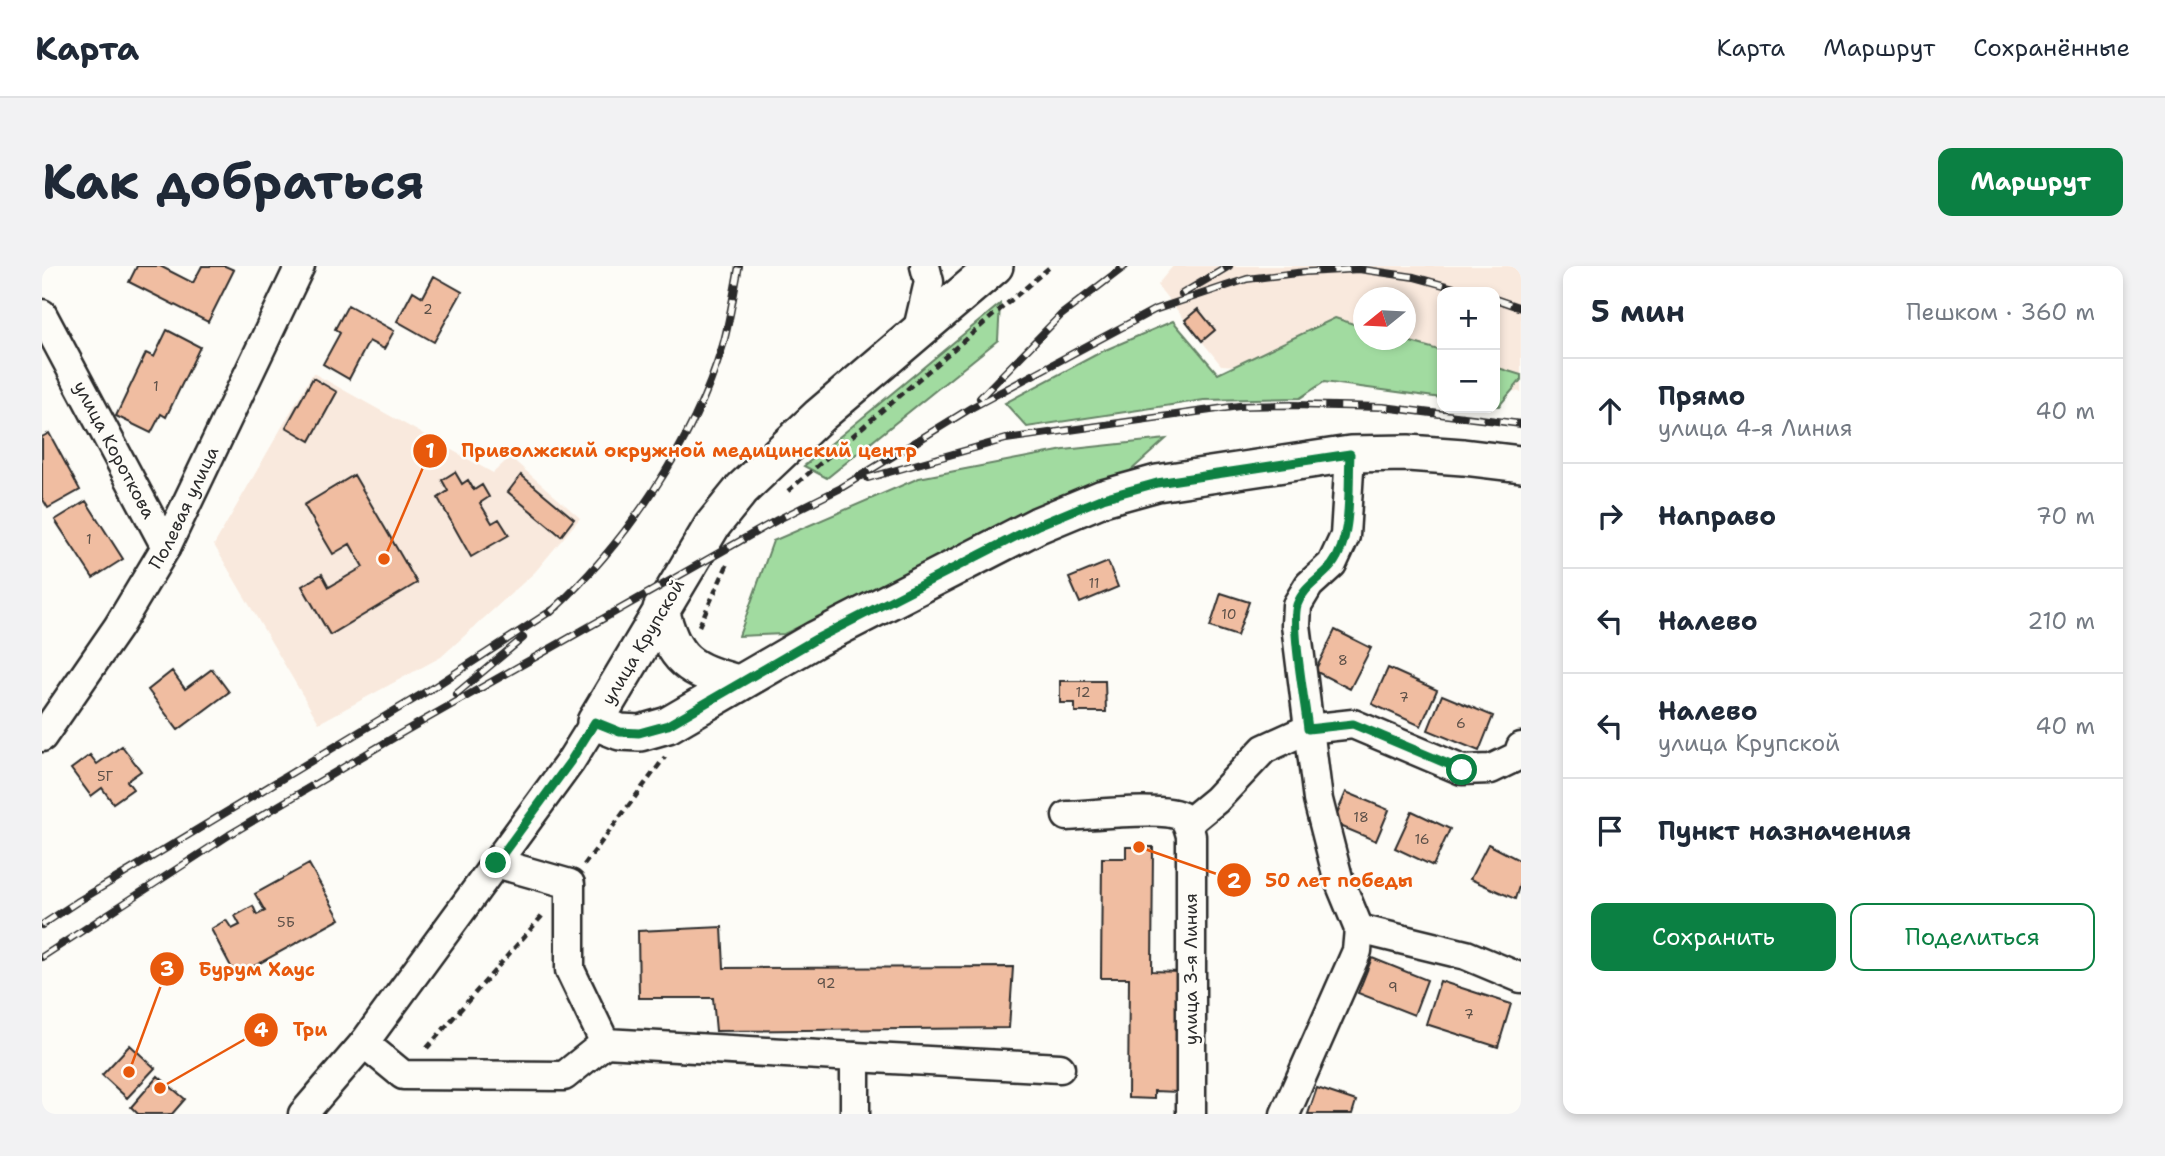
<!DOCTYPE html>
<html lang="ru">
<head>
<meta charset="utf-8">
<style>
  body { margin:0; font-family:"Shantell Sans",sans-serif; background:#f2f2f3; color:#1f2937 }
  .controls { position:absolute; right:21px; top:21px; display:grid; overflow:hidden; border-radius:14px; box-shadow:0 4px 10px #0003 }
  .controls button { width:63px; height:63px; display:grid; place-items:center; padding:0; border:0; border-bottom:2px solid #e0e1e3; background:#fff; color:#1f2937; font:35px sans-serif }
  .compass { position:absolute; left:1311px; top:21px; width:63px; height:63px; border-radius:50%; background:#fff; box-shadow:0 4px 10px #0003; rotate:252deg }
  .stop { position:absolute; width:21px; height:21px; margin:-16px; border:5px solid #0b8043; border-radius:50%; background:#fff }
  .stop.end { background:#0b8043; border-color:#fff; box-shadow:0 2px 7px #0008 }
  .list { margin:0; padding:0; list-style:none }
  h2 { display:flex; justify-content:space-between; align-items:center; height:91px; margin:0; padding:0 28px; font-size:30px }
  h2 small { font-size:23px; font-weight:400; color:#747a83 }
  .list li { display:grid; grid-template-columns:46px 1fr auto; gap:21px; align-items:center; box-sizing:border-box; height:105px; padding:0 28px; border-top:2px solid #e0e1e3 }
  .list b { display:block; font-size:26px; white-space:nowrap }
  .list p { margin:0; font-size:23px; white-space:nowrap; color:#747a83 }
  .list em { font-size:23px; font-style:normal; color:#747a83 }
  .actions { display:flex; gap:14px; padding:21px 28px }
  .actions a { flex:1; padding:16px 0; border:2px solid #0b8043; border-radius:14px; text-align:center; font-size:24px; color:#0b8043 }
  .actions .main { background:#0b8043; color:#fff }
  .icon { flex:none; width:38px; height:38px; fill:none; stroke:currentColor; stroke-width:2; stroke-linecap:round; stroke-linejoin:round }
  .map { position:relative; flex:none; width:1479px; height:848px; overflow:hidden; border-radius:14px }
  header { display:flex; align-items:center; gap:42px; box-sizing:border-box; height:98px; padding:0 35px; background:#fff; border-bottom:2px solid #e0e1e3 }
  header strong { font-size:33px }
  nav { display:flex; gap:38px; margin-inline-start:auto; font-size:24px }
  .intro { display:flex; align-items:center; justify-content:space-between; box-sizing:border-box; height:168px; padding:0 42px }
  h1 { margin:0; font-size:49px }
  .button { padding:18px 32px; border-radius:14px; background:#0b8043; color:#fff; font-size:24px; font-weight:700 }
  main { display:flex; gap:42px; padding:0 42px }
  aside { flex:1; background:#fff; border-radius:14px; box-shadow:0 4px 10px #0003 }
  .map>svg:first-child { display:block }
  .built { fill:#f9e9dd; fill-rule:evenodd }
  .green { fill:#a1dba0; stroke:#668366; stroke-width:2 }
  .building { fill:#f0bda1; stroke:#2b2b2b; stroke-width:2 }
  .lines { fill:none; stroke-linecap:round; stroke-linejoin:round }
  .minor-casing { stroke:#2b2b2b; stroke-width:33 }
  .major-casing { stroke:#2b2b2b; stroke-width:40 }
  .path { stroke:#2b2b2b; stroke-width:4.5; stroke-dasharray:7 5; stroke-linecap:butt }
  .minor { stroke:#fdfcf7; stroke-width:28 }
  .major { stroke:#fdfcf7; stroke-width:35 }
  .rail-casing { stroke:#2b2b2b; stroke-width:8 }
  .rail { stroke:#fdfcf7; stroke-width:5; stroke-dasharray:16; stroke-linecap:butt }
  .route { stroke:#0b8043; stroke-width:9 }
  .labels { text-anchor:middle; stroke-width:5; stroke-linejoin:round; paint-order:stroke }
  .number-label { font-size:14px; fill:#5c5048 }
  .street-label { font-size:18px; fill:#2b2b2b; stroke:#fdfcf7 }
  .leader { fill:none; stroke:#e8590c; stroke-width:2.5 }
  .callout-dot { fill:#e8590c; stroke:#fdfcf7; stroke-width:2.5 }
  .mark-label { font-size:21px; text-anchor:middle; font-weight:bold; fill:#fff }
  .callout-label { font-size:19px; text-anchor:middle; font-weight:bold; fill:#e8590c; stroke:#fdfcf7; stroke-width:5; stroke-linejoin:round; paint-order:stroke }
</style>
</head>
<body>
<header>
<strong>Карта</strong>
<nav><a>Карта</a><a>Маршрут</a><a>Сохранённые</a></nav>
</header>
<div class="intro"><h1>Как добраться</h1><a class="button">Маршрут</a></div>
<main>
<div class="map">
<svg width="1479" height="848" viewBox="0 0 1479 848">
  <rect width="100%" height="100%" fill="#fdfcf7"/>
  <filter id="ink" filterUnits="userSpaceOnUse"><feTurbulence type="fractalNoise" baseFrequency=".0143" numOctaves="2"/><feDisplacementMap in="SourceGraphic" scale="14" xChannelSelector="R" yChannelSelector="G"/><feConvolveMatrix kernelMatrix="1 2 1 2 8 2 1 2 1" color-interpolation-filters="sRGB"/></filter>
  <g filter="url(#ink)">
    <path class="built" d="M 1131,0 L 1479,0 L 1479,126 L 1453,123 L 1453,26 L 1400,26 L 1400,116 L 1334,108 L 1179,99 L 1115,19 ZM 1322,32 L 1364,32 L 1364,74 L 1322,74 Z
      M 271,107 L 451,207 L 468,191 L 538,252 L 493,306 L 399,391 L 277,457 L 172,279 Z"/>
    <path class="green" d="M 958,38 L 956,74 L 785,212 L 762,200 Z
      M 1293,52 L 1321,61 L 1322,74 L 1362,74 L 1400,85 L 1400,132 L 1282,116 L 1258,132 L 1162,134 L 985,161 L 963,137 L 1061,85 L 1131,55 L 1176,108 Z
      M 1453,101 L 1479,109 L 1479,114 L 1457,140 L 1453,140 Z
      M 1124,173 L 1076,216 L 942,273 L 742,368 L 697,370 L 731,275 L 877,212 L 1022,184 Z"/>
    <path class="building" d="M 95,0 L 118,0 L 151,17 L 160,0 L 183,0 L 192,4 L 166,56 L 87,16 Z
      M 392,10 L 420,26 L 392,76 L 355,55 L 371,25 L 381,31 Z
      M 306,39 L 352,65 L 342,83 L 327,75 L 307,113 L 281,98 L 298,67 L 293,63 Z
      M 1156,43 L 1173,64 L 1160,75 L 1143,54 Z
      M 125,64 L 158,81 L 124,151 L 119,148 L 109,167 L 74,150 L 104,87 L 112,91 Z
      M 271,112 L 295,126 L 268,175 L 244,161 Z
      M 7,167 L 38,224 L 6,242 L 0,232 L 0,171 Z
      M 413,206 L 420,218 L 426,214 L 432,224 L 440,219 L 447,231 L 438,237 L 450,257 L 457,253 L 467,269 L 429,291 L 396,232 L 406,225 L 400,214 Z
      M 312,209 L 375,317 L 288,369 L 260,320 L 280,308 L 287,321 L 321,301 L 308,278 L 291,288 L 262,239 Z
      M 479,209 L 532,253 L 519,270 L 466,226 Z
      M 44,235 L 81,293 L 51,312 L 13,254 Z
      M 1066,296 L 1076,321 L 1038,337 L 1027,312 Z
      M 1179,327 L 1207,336 L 1195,370 L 1168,361 Z
      M 1293,364 L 1329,382 L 1308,423 L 1273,405 Z
      M 1346,402 L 1395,424 L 1379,460 L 1330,438 Z
      M 170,403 L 187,426 L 136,464 L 106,424 L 130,405 L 143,423 Z
      M 1018,415 L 1063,415 L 1064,446 L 1033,446 L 1033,437 L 1018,437 Z
      M 1400,429 L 1451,450 L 1437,485 L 1386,464 Z
      M 80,480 L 99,505 L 85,515 L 91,523 L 71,537 L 60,522 L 49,530 L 29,503 L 48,489 L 55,498 Z
      M 1304,526 L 1347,544 L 1334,575 L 1291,557 Z
      M 1370,545 L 1408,563 L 1391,600 L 1353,582 Z
      M 1446,578 L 1479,595 L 1479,614 L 1473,633 L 1428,613 Z
      M 1084,581 L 1111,581 L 1110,705 L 1137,706 L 1136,826 L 1112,825 L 1112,833 L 1086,832 L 1087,712 L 1059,712 L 1060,592 L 1084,592 Z
      M 267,598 L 298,653 L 194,710 L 169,663 L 184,654 L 190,663 L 198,659 L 193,650 L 211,640 L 215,649 L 223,645 L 213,628 Z
      M 680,661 L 682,702 L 971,701 L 967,762 L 674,765 L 671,732 L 597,732 L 596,665 Z
      M 1330,692 L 1385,714 L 1372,749 L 1316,727 Z
      M 1398,715 L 1469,738 L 1456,781 L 1384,758 Z
      M 88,779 L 113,802 L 85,832 L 60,809 Z
      M 116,810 L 143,833 L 130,848 L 96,848 L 89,841 Z
      M 1275,822 L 1314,835 L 1310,848 L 1266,848 Z"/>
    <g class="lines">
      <g class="minor-casing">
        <g id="minor">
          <path id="s1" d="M 0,48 L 124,281"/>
          <path d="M 876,63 L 887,16 L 883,0"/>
          <path id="s2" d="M 0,471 L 76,361 L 124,281 L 258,0"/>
          <path d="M 1025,550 C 1048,549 1124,540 1140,551 C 1146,556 1147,563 1149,570 L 1149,848"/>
          <path d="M 1146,557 L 1174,534 L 1222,483 L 1266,463 L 1311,458 L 1420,504 L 1449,503 L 1476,490 L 1479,481"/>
          <path d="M 454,597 L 528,618 L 528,704 L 563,777 L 813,791 L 813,848"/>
          <path d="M 1317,663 L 1424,689 L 1479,712"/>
          <path d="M 322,777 L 361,809 L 522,810 L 563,777"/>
          <path d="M 813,791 L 1018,802"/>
          <path d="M 261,848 L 322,777 L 528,496 L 553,456"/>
          <path d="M 1243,848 L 1315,685 L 1317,663 L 1296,612 L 1276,534 L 1254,359 L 1255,339 L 1267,319 L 1290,298 L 1303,270 L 1308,188"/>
        </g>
      </g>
      <g class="major-casing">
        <path id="major" d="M 953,0 L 777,150 L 700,223 L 670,260 L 553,456 L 578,466 L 598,467 L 626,459 L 774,373 L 996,259 L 1061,232 L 1115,217 L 1308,188 L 1366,187 L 1421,191 L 1479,198
          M 619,343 C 631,395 647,404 696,417"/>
      </g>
      <path class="path" d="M 746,225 L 1009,0
        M 657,360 L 687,295
        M 542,599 L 623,491
        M 385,782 L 501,649"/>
      <use href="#minor" class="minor"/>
      <use href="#major" class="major"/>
      <g class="rail-casing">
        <path id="rail" d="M 1140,28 L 1187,0
          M 1453,33 L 1479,42
          M 938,132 L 1019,49 L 1083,0
          M 826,212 L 964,173 L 1197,140 L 1249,139 L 1341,141 L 1479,158
          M 509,346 C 585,276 651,178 681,79 C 688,53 692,26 697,0
          M 414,428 L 481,372
          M 0,659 L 35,636 L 392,421 L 515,341
          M 0,691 L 187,569 L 363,465 L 735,254 L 799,222 L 929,142 L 1112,44 L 1205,13 L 1263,6 L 1317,3 L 1372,11 L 1427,26"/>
      </g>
      <use href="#rail" class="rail"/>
    </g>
  </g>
  <g class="lines" filter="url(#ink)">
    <path class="route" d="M 454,597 L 528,496 L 553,456 L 578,466 L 597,467 L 626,459 L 774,373 L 996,259 L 1061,232 L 1115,217 L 1308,188 C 1306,221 1311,272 1290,299 C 1279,313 1261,321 1255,339 C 1249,361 1263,437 1266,463 L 1311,458 L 1420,504"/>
  </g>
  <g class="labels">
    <g class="number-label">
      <text x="386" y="48">2</text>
      <text x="114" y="125">1</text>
      <text x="47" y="278">1</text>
      <text x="1052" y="322">11</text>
      <text x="1187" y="353">10</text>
      <text x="1301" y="399">8</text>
      <text x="1041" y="431">12</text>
      <text x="1362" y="436">7</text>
      <text x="1419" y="462">6</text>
      <text x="63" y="515">5Г</text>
      <text x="1319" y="556">18</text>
      <text x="1380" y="578">16</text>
      <text x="244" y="661">5Б</text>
      <text x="784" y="722">92</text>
      <text x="1351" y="726">9</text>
      <text x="1427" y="753">7</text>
    </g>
    <g class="street-label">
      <text dy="6" stroke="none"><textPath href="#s1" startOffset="154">улица Короткова</textPath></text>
      <text dy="6" stroke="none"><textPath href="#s2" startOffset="270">Полевая улица</textPath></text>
      <text transform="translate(601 376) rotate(-59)" y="6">улица Крупской</text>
      <text transform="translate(1149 703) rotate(-90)" y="6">улица 3-я Линия</text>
    </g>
  </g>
  <path class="leader" d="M342 293L388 185M1097 581L1192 614M87 806L125 703M118 822L219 764"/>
  <g class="callout-dot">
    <circle cx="342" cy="293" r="7"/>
    <circle cx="1097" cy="581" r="7"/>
    <circle cx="87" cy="806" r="7"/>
    <circle cx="118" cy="822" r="7"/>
    <circle cx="388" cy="185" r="18"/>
    <circle cx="1192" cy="614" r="18"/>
    <circle cx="125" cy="703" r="18"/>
    <circle cx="219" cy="764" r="18"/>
  </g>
  <g class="mark-label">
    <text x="388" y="192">1</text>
    <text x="1192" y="622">2</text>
    <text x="125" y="710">3</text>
    <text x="219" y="771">4</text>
  </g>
  <g class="callout-label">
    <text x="647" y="191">Приволжский окружной медицинский центр</text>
    <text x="1297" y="621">50 лет победы</text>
    <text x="215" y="710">Бурум Хаус</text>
    <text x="268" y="770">Три</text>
  </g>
</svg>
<div class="controls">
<button>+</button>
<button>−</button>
</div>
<svg class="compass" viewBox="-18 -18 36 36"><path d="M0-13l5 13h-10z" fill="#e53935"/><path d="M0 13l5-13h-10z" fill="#747a83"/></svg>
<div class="stop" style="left:1420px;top:504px"></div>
<div class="stop end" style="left:454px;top:597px"></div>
</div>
<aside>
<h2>5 мин<small>Пешком · 360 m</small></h2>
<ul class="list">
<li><svg class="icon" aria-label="ahead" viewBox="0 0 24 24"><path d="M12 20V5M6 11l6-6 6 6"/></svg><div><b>Прямо</b><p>улица 4-я Линия</p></div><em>40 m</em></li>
<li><svg class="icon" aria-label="right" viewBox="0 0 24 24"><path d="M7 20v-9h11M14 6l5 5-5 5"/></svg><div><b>Направо</b></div><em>70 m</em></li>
<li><svg class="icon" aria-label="left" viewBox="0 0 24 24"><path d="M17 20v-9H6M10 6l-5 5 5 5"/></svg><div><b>Налево</b></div><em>210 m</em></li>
<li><svg class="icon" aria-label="left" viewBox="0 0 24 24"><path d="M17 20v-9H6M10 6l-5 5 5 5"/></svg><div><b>Налево</b><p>улица Крупской</p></div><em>40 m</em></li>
<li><svg class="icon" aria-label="arrive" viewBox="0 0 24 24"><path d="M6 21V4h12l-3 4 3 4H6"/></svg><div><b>Пункт назначения</b></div></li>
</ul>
<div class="actions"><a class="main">Сохранить</a><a>Поделиться</a></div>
</aside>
</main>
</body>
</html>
